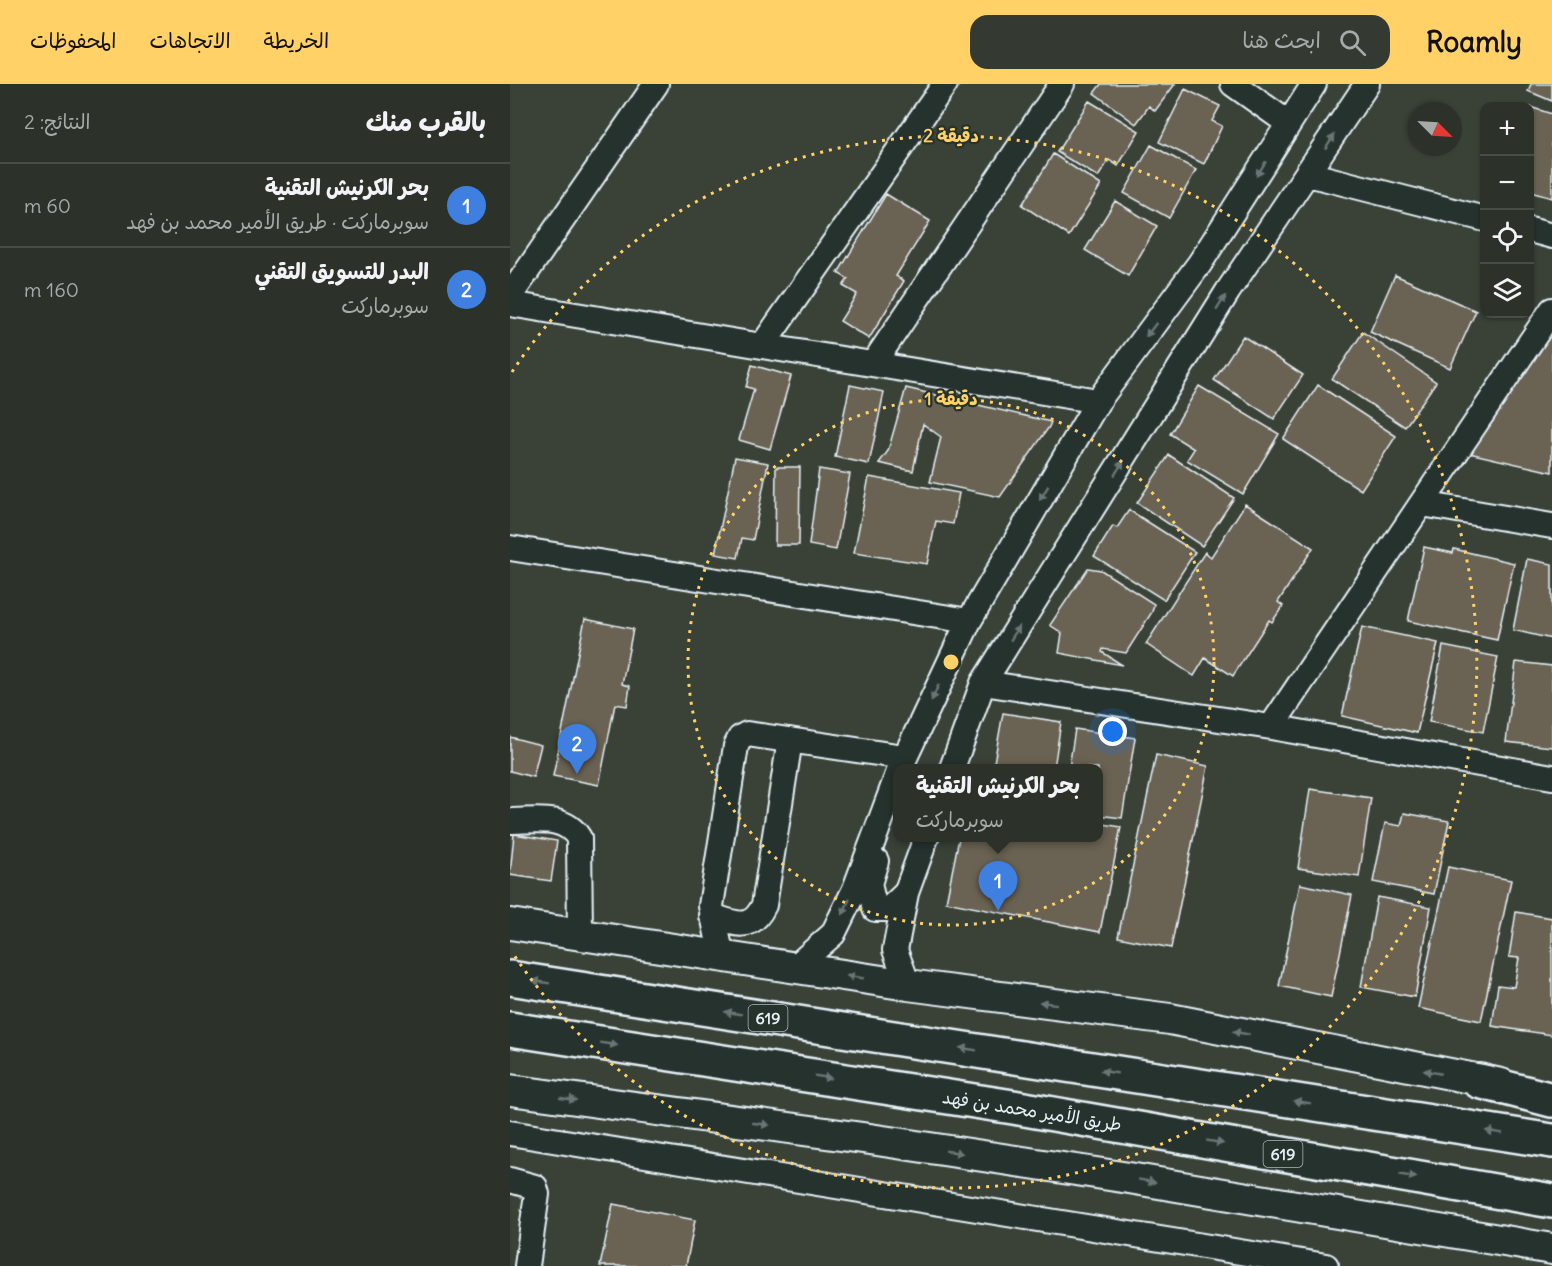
<!DOCTYPE html>
<html lang="ar">
<head>
<meta charset="utf-8">
<style>
  body { margin:0; font-family:Delius,"Playpen Sans Arabic",sans-serif; background:#343a32; color:#f1f3f6; direction:rtl }
  .controls { position:absolute; right:18px; top:18px; display:grid; overflow:hidden; border-radius:12px; box-shadow:0 2px 4px #0004 }
  .controls button { width:54px; height:54px; display:grid; place-items:center; padding:0; border:0; border-bottom:2px solid #484d47; background:#2c322a; color:#f1f3f6; font:30px sans-serif }
  .compass { position:absolute; left:898px; top:18px; width:54px; height:54px; border-radius:50%; background:#2c322a; box-shadow:0 2px 4px #0004; rotate:114deg }
  .you { position:absolute; left:603px; top:648px; width:21px; height:21px; margin:-15px; border:4px solid #fff; border-radius:50%; background:#1a73e8; box-shadow:0 0 0 9px #1a73e833 }
  .badge { display:grid; place-items:center; width:39px; height:39px; border-radius:50%; background:#ffd166; color:#fff; font-size:20px; font-weight:700 }
  .pin { position:absolute; translate:-50% -50px; filter:drop-shadow(0 2px 3px #0008) }
  .pin::after { content:''; position:absolute; top:32px; width:21px; height:18px; background:inherit; clip-path:polygon(0 0,100% 0,50% 100%) }
  .popup { position:absolute; left:383px; top:680px; width:210px; height:78px; box-sizing:border-box; display:grid; place-content:center; border-radius:12px; background:#2c322a; filter:drop-shadow(0 2px 4px #0005); font-size:20px; white-space:nowrap; color:#a6aaa8 }
  .popup b { font-size:22px; color:#f1f3f6 }
  .popup::after { content:''; position:absolute; left:50%; top:100%; margin-left:-12px; border:12px solid transparent; border-top-color:#2c322a }
  .list { margin:0; padding:0; list-style:none }
  h2 { display:flex; justify-content:space-between; align-items:center; height:78px; margin:0; padding:0 24px; font-size:26px }
  h2 small { font-size:20px; font-weight:400; color:#a6aaa8 }
  .list li { display:grid; grid-template-columns:39px 1fr auto; gap:18px; align-items:center; box-sizing:border-box; height:84px; padding:0 24px; border-top:2px solid #484d47 }
  .list b { display:block; font-size:22px; white-space:nowrap }
  .list p { margin:0; font-size:20px; white-space:nowrap; color:#a6aaa8 }
  .list em { font-size:20px; font-style:normal; color:#a6aaa8 }
  .icon { flex:none; width:33px; height:33px; fill:none; stroke:currentColor; stroke-width:2; stroke-linecap:round; stroke-linejoin:round }
  .map { position:relative; flex:none; width:1042px; height:1182px; overflow:hidden; direction:ltr }
  header { display:flex; align-items:center; gap:36px; box-sizing:border-box; height:84px; padding:0 30px; background:#ffd166; color:#111 }
  header strong { font-size:28px }
  nav { display:flex; gap:33px; margin-inline-start:auto; font-size:21px }
  .search { width:420px; height:54px; background:#343a32; display:flex; align-items:center; gap:15px; box-sizing:border-box; padding:0 21px; border-radius:18px; color:#a6aaa8; font-size:22px }
  main { display:flex }
  aside { flex:1; background:#2c322a }
  .map>svg:first-child { display:block }
  .building { fill:#6a6453; stroke:#e8f1f8; stroke-width:1.5 }
  .lines { fill:none; stroke-linecap:round; stroke-linejoin:round }
  .minor-casing { stroke:#e8f1f8; stroke-width:28 }
  .major-casing { stroke:#e8f1f8; stroke-width:34 }
  .highway-casing { stroke:#e8f1f8; stroke-width:38 }
  .minor { stroke:#26332d; stroke-width:24 }
  .major { stroke:#26332d; stroke-width:30 }
  .highway { stroke:#26332d; stroke-width:33 }
  .oneway { fill:#6a7674 }
  .ring { fill:none; stroke:#ffd166; stroke-width:3; stroke-dasharray:3 6 }
  .labels { text-anchor:middle; stroke-width:4.5; stroke-linejoin:round; paint-order:stroke }
  .shield { fill:#26332d; stroke:#aeb8bb; stroke-width:1.5 }
  .shield-label { font-size:16px; font-weight:bold; fill:#e8f1f8 }
  .street-label { font-size:18px; fill:#e8f1f8; stroke:#26332d }
  .centre { fill:#ffd166; stroke:#26332d; stroke-width:3 }
  .ring-label { font-size:18px; text-anchor:middle; font-weight:bold; fill:#ffd166; stroke:#26332d; stroke-width:4.5; stroke-linejoin:round; paint-order:stroke }
</style>
</head>
<body>
<header>
<strong>Roamly</strong>
<div class="search"><svg class="icon" aria-label="search" viewBox="0 0 24 24"><circle cx="10" cy="10" r="6"/><path d="M15 15l6 6"/></svg>ابحث هنا</div>
<nav><a>الخريطة</a><a>الاتجاهات</a><a>المحفوظات</a></nav>
</header>
<main>
<div class="map">
<svg width="1042" height="1182" viewBox="0 0 1042 1182">
  <rect width="100%" height="100%" fill="#3a4238"/>
  <filter id="ink" filterUnits="userSpaceOnUse"><feTurbulence type="fractalNoise" baseFrequency=".0167" numOctaves="2"/><feDisplacementMap in="SourceGraphic" scale="12" xChannelSelector="R" yChannelSelector="G"/><feConvolveMatrix kernelMatrix="1 2 1 2 8 2 1 2 1" color-interpolation-filters="sRGB"/></filter>
  <g filter="url(#ink)">
    <path class="building" d="M 591,0 L 665,0 L 645,27 L 639,22 L 626,40 L 584,9 Z
      M 1021,0 L 1042,0 L 1042,17 L 1018,7 Z
      M 675,5 L 710,22 L 702,37 L 712,42 L 694,80 L 649,58 Z
      M 579,17 L 629,47 L 608,82 L 599,76 L 588,93 L 547,68 Z
      M 1020,23 L 1042,30 L 1042,114 L 1020,108 Z
      M 641,61 L 686,86 L 659,134 L 614,109 Z
      M 543,70 L 591,101 L 559,152 L 512,121 Z
      M 376,110 L 420,137 L 386,192 L 394,197 L 359,255 L 330,237 L 347,210 L 333,202 L 338,195 L 328,189 Z
      M 605,117 L 647,142 L 618,192 L 575,166 Z
      M 885,191 L 966,227 L 940,284 L 860,248 Z
      M 1042,245 L 1042,388 L 959,369 L 1030,252 L 1026,272 Z
      M 853,248 L 926,298 L 895,343 L 822,295 Z
      M 733,252 L 793,291 L 764,335 L 704,296 Z
      M 242,281 L 281,292 L 260,365 L 229,356 L 244,305 L 236,303 Z
      M 340,301 L 374,308 L 359,380 L 325,373 Z
      M 808,301 L 886,352 L 851,406 L 773,355 Z
      M 689,302 L 769,350 L 733,410 L 677,376 L 684,365 L 660,350 Z
      M 396,304 L 541,338 L 539,343 L 490,413 L 420,398 L 431,353 L 413,340 L 403,387 L 369,379 L 378,367 Z
      M 659,371 L 724,414 L 692,462 L 627,419 Z
      M 225,373 L 258,379 L 243,456 L 232,454 L 228,474 L 205,470 Z
      M 266,383 L 290,383 L 289,461 L 265,461 Z
      M 309,385 L 340,390 L 326,466 L 299,461 Z
      M 359,393 L 449,409 L 443,440 L 426,437 L 417,480 L 344,469 Z
      M 735,420 L 803,464 L 768,518 L 773,522 L 762,538 L 759,536 L 723,592 L 695,574 L 684,592 L 636,560 L 695,468 L 701,473 Z
      M 619,426 L 685,468 L 654,516 L 584,472 L 603,442 L 607,444 Z
      M 914,463 L 943,469 L 944,465 L 1004,479 L 987,556 L 898,537 Z
      M 1017,475 L 1042,480 L 1042,555 L 1003,546 Z
      M 578,484 L 591,486 L 644,520 L 642,528 L 616,569 L 593,565 L 592,568 L 612,581 L 549,569 L 552,549 L 540,541 Z
      M 75,535 L 123,545 L 112,600 L 120,602 L 117,622 L 105,620 L 89,701 L 43,692 Z
      M 852,543 L 928,559 L 907,649 L 832,632 Z
      M 933,562 L 988,573 L 973,648 L 919,638 Z
      M 1006,578 L 1042,582 L 1042,663 L 996,658 Z
      M 493,629 L 551,638 L 544,684 L 483,684 Z
      M 565,645 L 625,654 L 612,734 L 588,731 L 588,684 L 559,684 Z
      M 0,653 L 31,661 L 23,693 L 0,687 Z
      M 646,671 L 698,682 L 661,864 L 608,853 Z
      M 800,705 L 861,714 L 849,793 L 788,784 Z
      M 894,729 L 939,737 L 924,810 L 863,798 L 875,739 L 891,742 Z
      M 588,739 L 611,743 L 590,848 L 436,818 L 449,754 L 588,754 Z
      M 4,750 L 47,757 L 41,797 L 0,791 Z
      M 938,783 L 1001,796 L 971,937 L 908,924 Z
      M 790,800 L 842,811 L 821,913 L 769,902 Z
      M 867,813 L 921,823 L 905,913 L 851,903 Z
      M 1006,828 L 1042,834 L 1042,951 L 982,942 L 988,901 L 1004,903 L 1009,874 L 999,873 Z
      M 103,1120 L 185,1136 L 176,1182 L 90,1182 Z"/>
    <g class="lines">
      <g class="minor-casing">
        <path id="minor" d="M 723,0 L 778,39
          M 798,90 L 975,135
          M 1020,146 L 1042,152
          M 0,212 L 146,0
          M 0,220 L 252,262 L 435,0
          M 252,262 L 588,317
          M 363,280 L 552,0
          M 912,420 L 1042,442
          M 0,464 L 459,537
          M 473,599 L 761,643 L 1042,693
          M 761,643 L 1042,226
          M 390,684 L 459,537 L 588,317 L 690,179 L 804,0
          M 442,684 L 473,599 L 718,207 L 857,0
          M 0,737 C 25,737 54,730 69,754 L 70,850
          M 366,777 L 359,800 L 365,825 L 379,825 L 396,809
          M 202,832 C 226,840 241,848 254,821 L 280,656
          M 212,873 L 201,822 L 226,662 L 230,654 L 237,650 L 394,673 L 391,684
          M 284,884 L 323,850 L 345,805 L 388,690
          M 398,901 L 385,866 L 396,809 L 416,754
          M 0,1049 L 816,1182
          M 0,1096 L 25,1103 L 27,1110 L 17,1182"/>
      </g>
      <g class="major-casing">
        <path id="major" d="M 0,840 L 398,901 L 660,935 L 991,1000
          M 0,1006 L 360,1055 L 619,1094 L 1042,1165"/>
      </g>
      <g class="highway-casing">
        <path id="highway" d="M 0,894 L 1042,1057
          M 0,945 L 503,1023 L 1042,1117
          M 969,997 L 1042,1016"/>
      </g>
      <use href="#minor" class="minor"/>
      <use href="#major" class="major"/>
      <use href="#highway" class="highway"/>
    </g>
    <defs><path id="oneway-solid" d="M-6-.8H1V-3.2L6.5 0L1 3.2V.8H-6Z" transform="scale(1.5)"/></defs>
    <g class="oneway">
      <use href="#oneway-solid" transform="translate(820 57) rotate(-57)"/>
      <use href="#oneway-solid" transform="translate(751 85) rotate(123)"/>
      <use href="#oneway-solid" transform="translate(711 219) rotate(-58)"/>
      <use href="#oneway-solid" transform="translate(641 246) rotate(127)"/>
      <use href="#oneway-solid" transform="translate(609 384) rotate(-58)"/>
      <use href="#oneway-solid" transform="translate(534 409) rotate(121)"/>
      <use href="#oneway-solid" transform="translate(505 549) rotate(-58)"/>
      <use href="#oneway-solid" transform="translate(425 609) rotate(115)"/>
      <use href="#oneway-solid" transform="translate(336 823) rotate(115)"/>
      <use href="#oneway-solid" transform="translate(345 893) rotate(-171)"/>
      <use href="#oneway-solid" transform="translate(31 898) rotate(-171)"/>
      <use href="#oneway-solid" transform="translate(538 919) rotate(-173)"/>
      <use href="#oneway-solid" transform="translate(223 929) rotate(-171)"/>
      <use href="#oneway-solid" transform="translate(731 949) rotate(-169)"/>
      <use href="#oneway-solid" transform="translate(99 960) rotate(9)"/>
      <use href="#oneway-solid" transform="translate(458 965) rotate(-171)"/>
      <use href="#oneway-solid" transform="translate(599 988) rotate(-171)"/>
      <use href="#oneway-solid" transform="translate(922 988) rotate(-169)"/>
      <use href="#oneway-solid" transform="translate(313 993) rotate(9)"/>
      <use href="#oneway-solid" transform="translate(58 1015) rotate(8)"/>
      <use href="#oneway-solid" transform="translate(792 1018) rotate(-171)"/>
      <use href="#oneway-solid" transform="translate(251 1040) rotate(8)"/>
      <use href="#oneway-solid" transform="translate(984 1048) rotate(-171)"/>
      <use href="#oneway-solid" transform="translate(705 1058) rotate(10)"/>
      <use href="#oneway-solid" transform="translate(444 1068) rotate(9)"/>
      <use href="#oneway-solid" transform="translate(898 1092) rotate(10)"/>
      <use href="#oneway-solid" transform="translate(637 1097) rotate(10)"/>
    </g>
  </g>
  <g class="ring">
    <circle cx="441" cy="578" r="263"/>
    <path d="M2 288A526 526 0 1 1 2 868"/>
  </g>
  <g class="labels">
    <g class="shield">
      <rect x="238.5" y="921" width="39" height="26" rx="4.5"/>
      <rect x="753.5" y="1057" width="39" height="26" rx="4.5"/>
    </g>
    <g class="shield-label">
      <text x="258" y="940">619</text>
      <text x="773" y="1076">619</text>
    </g>
    <g class="street-label">
      <text transform="translate(522 1027) rotate(9)" y="6">طريق الأمير محمد بن فهد</text>
    </g>
  </g>
  <circle cx="441" cy="578" r="9" class="centre"/>
  <g class="ring-label">
    <text x="441" y="58">2 دقيقة</text>
    <text x="441" y="321">1 دقيقة</text>
  </g>
</svg>
<div class="controls">
<button>+</button>
<button>−</button>
<button><svg class="icon" aria-label="locate" viewBox="0 0 24 24"><circle cx="12" cy="12" r="6"/><path d="M12 2v4M12 18v4M2 12h4M18 12h4"/></svg></button>
<button><svg class="icon" aria-label="layers" viewBox="0 0 24 24"><path d="M12 4l9 5-9 5-9-5zM3 14l9 5 9-5"/></svg></button>
</div>
<svg class="compass" viewBox="-18 -18 36 36"><path d="M0-13l5 13h-10z" fill="#e53935"/><path d="M0 13l5-13h-10z" fill="#a6aaa8"/></svg>
<div class="you"></div>
<div class="pin badge" style="left:488px;top:827px;background:#3f7fe0">1</div>
<div class="popup"><b>بحر الكرنيش التقنية</b>سوبرماركت</div>
<div class="pin badge" style="left:67px;top:690px;background:#3f7fe0">2</div>
</div>
<aside>
<h2>بالقرب منك<small>النتائج: 2</small></h2>
<ul class="list">
<li><span class="badge" style="background:#3f7fe0">1</span><div><b>بحر الكرنيش التقنية</b><p>سوبرماركت · طريق الأمير محمد بن فهد</p></div><em>60 m</em></li>
<li><span class="badge" style="background:#3f7fe0">2</span><div><b>البدر للتسويق التقني</b><p>سوبرماركت</p></div><em>160 m</em></li>
</ul>
</aside>
</main>
</body>
</html>
